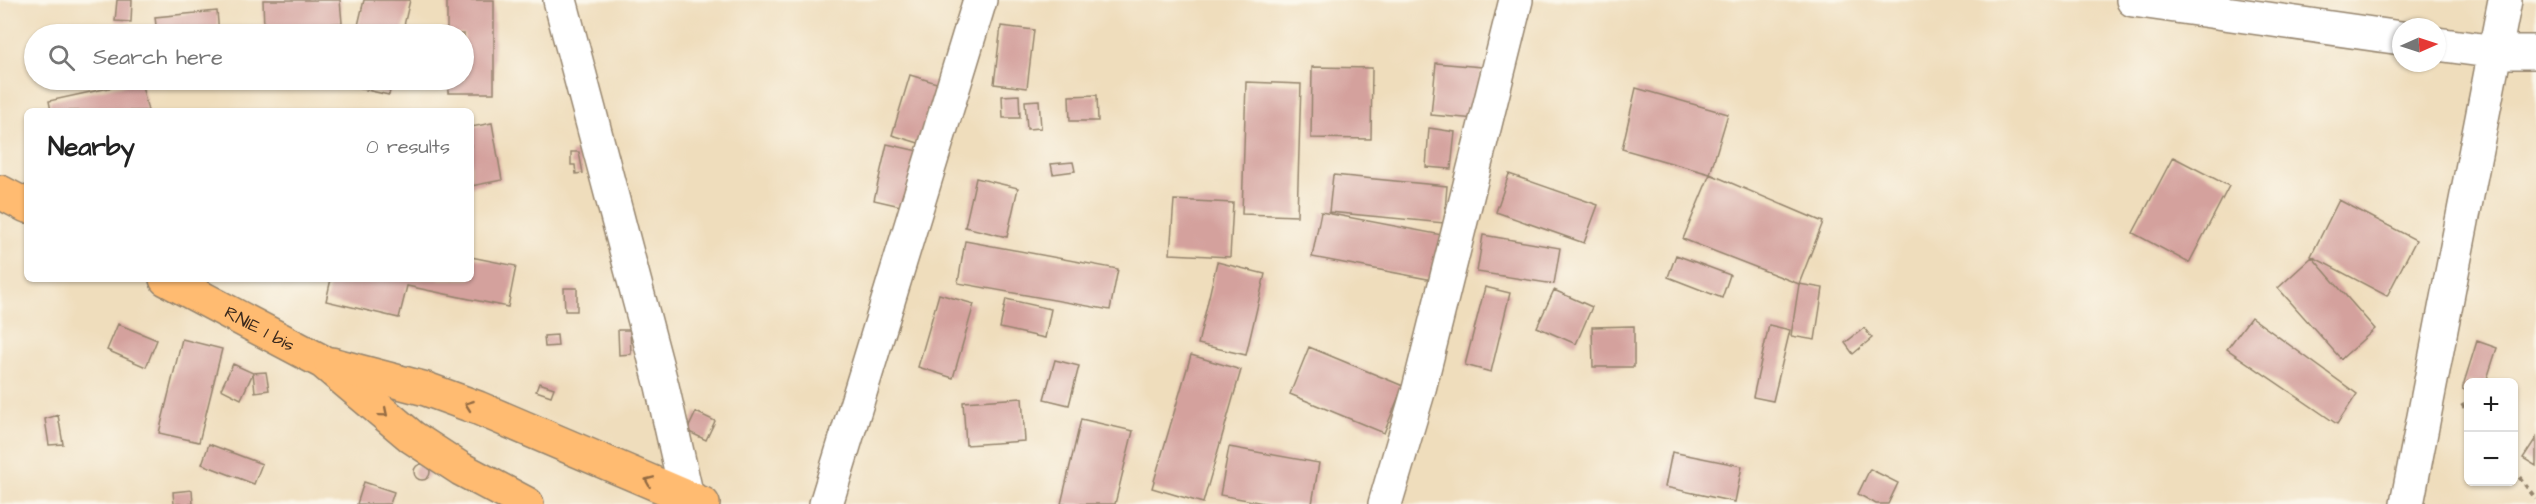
<!DOCTYPE html>
<html lang="en">
<head>
<meta charset="utf-8">
<style>
  body { margin:0; font-family:"Architects Daughter",sans-serif; background:#f2f2f2; color:#222 }
  .controls { position:absolute; right:18px; bottom:18px; display:grid; overflow:hidden; border-radius:9px; box-shadow:0 2px 4px #0004 }
  .controls button { width:54px; height:54px; display:grid; place-items:center; padding:0; border:0; border-bottom:2px solid #e0e0e0; background:#fff; color:#222; font:30px sans-serif }
  .compass { position:absolute; left:2392px; top:18px; width:54px; height:54px; border-radius:50%; background:#fff; box-shadow:0 2px 4px #0004; rotate:87deg }
  .list { margin:0; padding:0; list-style:none }
  h2 { display:flex; justify-content:space-between; align-items:center; height:78px; margin:0; padding:0 24px; font-size:26px }
  h2 small { font-size:20px; font-weight:400; color:#767676 }
  .icon { flex:none; width:33px; height:33px; fill:none; stroke:currentColor; stroke-width:2; stroke-linecap:round; stroke-linejoin:round }
  .map { position:relative; flex:none; width:2536px; height:504px; overflow:hidden }
  .search { position:absolute; background:#fff; box-shadow:0 2px 4px #0004; left:24px; top:24px; width:450px; height:66px; display:flex; align-items:center; gap:15px; box-sizing:border-box; padding:0 21px; border-radius:33px; color:#767676; font-size:22px }
  .panel { position:absolute; background:#fff; box-shadow:0 2px 4px #0004; left:24px; top:108px; width:450px; height:174px; border-radius:9px }
  .map>svg:first-child { display:block }
  .building { fill:#d4a19d }
  .lines { fill:none; stroke-linecap:round; stroke-linejoin:round }
  .minor-casing { stroke:#95846d; stroke-width:36 }
  .major-casing { stroke:#95846d; stroke-width:36 }
  .path { stroke:#95846d; stroke-width:4; stroke-dasharray:4.5 4.5; stroke-linecap:butt }
  .minor { stroke:#fff; stroke-width:33 }
  .major { stroke:#ffbb71; stroke-width:33 }
  .oneway { stroke:#936b43 }
  .labels { text-anchor:middle; stroke-width:4.5; stroke-linejoin:round; paint-order:stroke }
  .street-label { font-size:18px; fill:#3b2a1e; stroke:#fbf7ec }
</style>
</head>
<body>
<div class="map">
<svg width="2536" height="504" viewBox="0 0 2536 504">
  <rect width="100%" height="100%" fill="#fbf7ec"/>
  <filter id="ink" filterUnits="userSpaceOnUse"><feTurbulence type="fractalNoise" baseFrequency=".0167" numOctaves="2"/><feDisplacementMap in="SourceGraphic" scale="12" xChannelSelector="R" yChannelSelector="G"/><feConvolveMatrix kernelMatrix="1 2 1 2 8 2 1 2 1" color-interpolation-filters="sRGB"/></filter>
  <filter id="wash" filterUnits="userSpaceOnUse"><feTurbulence type="fractalNoise" baseFrequency=".008" numOctaves="4" result="noise"/><feDisplacementMap in="SourceGraphic" scale="24" xChannelSelector="R" yChannelSelector="G"/><feGaussianBlur stdDeviation="1.35" result="paint"/><feColorMatrix in="noise" values="0 0 0 0 0 0 0 0 0 0 0 0 0 0 0 0 0 1.4 0 .05"/><feComposite in="paint" operator="in"/></filter>
  <g filter="url(#wash)">
    <rect width="100%" height="100%" fill="#efddbc"/>
    <g id="blocks">
      <path class="building" d="M 117,0 L 132,0 L 131,22 L 115,21 Z
        M 263,0 L 340,0 L 342,23 L 264,28 Z
        M 364,0 L 410,0 L 402,34 L 356,34 Z
        M 447,0 L 494,0 L 494,93 L 448,93 L 448,80 L 464,80 L 464,34 L 447,34 Z
        M 217,11 L 219,34 L 157,34 L 155,17 Z
        M 1001,26 L 1034,30 L 1027,88 L 994,84 Z
        M 1436,63 L 1482,67 L 1476,119 L 1431,115 Z
        M 1312,67 L 1372,68 L 1371,139 L 1311,138 Z
        M 910,75 L 940,84 L 922,144 L 892,135 Z
        M 346,80 L 392,80 L 389,95 L 344,85 Z
        M 141,81 L 148,111 L 51,111 L 49,101 Z
        M 1246,82 L 1301,84 L 1297,216 L 1242,214 Z
        M 1636,88 L 1728,114 L 1710,174 L 1622,149 Z
        M 1019,95 L 1020,118 L 1003,118 L 1002,96 Z
        M 1097,95 L 1098,121 L 1070,121 L 1069,96 Z
        M 1039,100 L 1041,128 L 1027,129 L 1025,101 Z
        M 492,123 L 502,180 L 471,186 L 471,127 Z
        M 1429,128 L 1455,132 L 1451,169 L 1426,167 Z
        M 887,144 L 918,151 L 905,207 L 874,200 Z
        M 571,152 L 579,152 L 583,173 L 576,174 L 575,165 L 571,165 Z
        M 2173,157 L 2229,186 L 2189,263 L 2133,233 Z
        M 1073,162 L 1075,171 L 1053,174 L 1051,164 Z
        M 1509,174 L 1598,205 L 1584,243 L 1496,212 Z
        M 1710,174 L 1823,222 L 1799,284 L 1683,239 Z
        M 1333,175 L 1447,186 L 1444,223 L 1329,212 Z
        M 976,178 L 1018,188 L 1007,237 L 965,227 Z
        M 1174,200 L 1233,203 L 1230,257 L 1170,254 Z
        M 2339,200 L 2416,240 L 2387,296 L 2311,256 Z
        M 1321,212 L 1442,235 L 1433,280 L 1312,257 Z
        M 1483,235 L 1560,248 L 1554,284 L 1477,272 Z
        M 965,241 L 1118,269 L 1110,310 L 958,283 Z
        M 1676,255 L 1730,275 L 1722,298 L 1668,277 Z
        M 471,257 L 516,266 L 508,307 L 407,286 L 399,318 L 326,301 L 331,279 L 471,279 Z
        M 2312,257 L 2375,329 L 2341,359 L 2278,288 Z
        M 1217,262 L 1265,274 L 1246,355 L 1198,344 Z
        M 1799,284 L 1823,288 L 1815,340 L 1791,336 Z
        M 1485,287 L 1510,293 L 1491,372 L 1465,365 Z
        M 564,288 L 577,288 L 577,311 L 565,311 Z
        M 1554,290 L 1592,307 L 1576,344 L 1537,327 Z
        M 939,294 L 974,304 L 953,378 L 918,367 Z
        M 1006,299 L 1051,309 L 1045,338 L 1000,328 Z
        M 2251,317 L 2357,394 L 2337,424 L 2227,349 Z
        M 118,324 L 157,340 L 146,367 L 107,350 Z
        M 1769,325 L 1790,330 L 1773,401 L 1753,397 Z
        M 1634,326 L 1634,367 L 1593,367 L 1592,327 Z
        M 1864,328 L 1872,338 L 1853,354 L 1845,343 Z
        M 618,330 L 630,330 L 631,354 L 619,355 Z
        M 557,335 L 558,346 L 545,347 L 544,336 Z
        M 182,339 L 222,349 L 199,442 L 159,433 Z
        M 2477,341 L 2497,348 L 2486,382 L 2468,382 L 2468,391 L 2462,389 Z
        M 1309,347 L 1403,386 L 1384,433 L 1290,394 Z
        M 1191,355 L 1241,370 L 1203,503 L 1152,488 Z
        M 1055,360 L 1079,366 L 1069,405 L 1044,399 Z
        M 233,364 L 253,373 L 241,399 L 221,389 Z
        M 266,372 L 269,390 L 255,392 L 253,373 Z
        M 539,383 L 554,388 L 551,396 L 536,391 Z
        M 1022,398 L 1025,441 L 966,445 L 963,402 Z
        M 696,412 L 715,421 L 706,440 L 687,431 Z
        M 58,415 L 63,444 L 49,445 L 45,419 Z
        M 1081,419 L 1133,431 L 1115,504 L 1061,504 Z
        M 2536,438 L 2536,466 L 2523,458 Z
        M 209,444 L 262,464 L 254,484 L 202,464 Z
        M 1229,447 L 1319,463 L 1312,504 L 1269,504 L 1220,495 Z
        M 1672,452 L 1742,466 L 1735,502 L 1665,487 Z
        M414 472a8 8 0 1 1 16 0a8 8 0 1 1-16 0Z
        M 1870,469 L 1898,483 L 1888,504 L 1876,504 L 1858,494 Z
        M 364,482 L 394,492 L 390,504 L 357,504 Z
        M 192,490 L 193,504 L 174,504 L 173,492 Z"/>
    </g>
  </g>
  <g filter="url(#ink)">
    <use href="#blocks" fill-opacity="0" stroke="#95846d" stroke-width="1.5"/>
    <g class="lines">
      <g class="minor-casing">
        <path id="minor" d="M 560,0 L 662,386 L 687,497
          M 2133,0 L 2401,38
          M 2437,44 L 2496,52 L 2536,52
          M 826,504 L 980,0
          M 1385,504 L 1419,389 L 1516,0
          M 2407,504 L 2505,0"/>
      </g>
      <g class="major-casing">
        <g id="major">
          <path d="M 0,192 L 27,206"/>
          <path id="s1" d="M 166,279 L 323,362 L 412,437 L 461,469 L 527,504"/>
          <path d="M 331,364 L 426,389 L 478,408 L 703,504"/>
        </g>
      </g>
      <path class="path" d="M 2462,404 L 2468,413
        M 2514,470 L 2536,499"/>
      <use href="#minor" class="minor"/>
      <use href="#major" class="major"/>
    </g>
    <defs><path id="oneway-chevron" d="M-2-3.5L2.5 0L-2 3.5" fill="none" stroke-width="1.6" stroke-linecap="round" stroke-linejoin="round" transform="scale(1.5)"/></defs>
    <g class="oneway">
      <use href="#oneway-chevron" transform="translate(469 405) rotate(-160)"/>
      <use href="#oneway-chevron" transform="translate(384 413) rotate(40)"/>
      <use href="#oneway-chevron" transform="translate(649 481) rotate(-157)"/>
    </g>
  </g>
  <g class="labels">
    <g class="street-label">
      <text dy="6" stroke="none"><textPath href="#s1" startOffset="106">RNIE 1 bis</textPath></text>
    </g>
  </g>
</svg>
<div class="controls">
<button>+</button>
<button>−</button>
</div>
<svg class="compass" viewBox="-18 -18 36 36"><path d="M0-13l5 13h-10z" fill="#e53935"/><path d="M0 13l5-13h-10z" fill="#767676"/></svg>
<div class="search"><svg class="icon" aria-label="search" viewBox="0 0 24 24"><circle cx="10" cy="10" r="6"/><path d="M15 15l6 6"/></svg>Search here</div>
<section class="panel">
<h2>Nearby<small>0 results</small></h2>
<ul class="list">
</ul>
</section>
</div>
</body>
</html>
